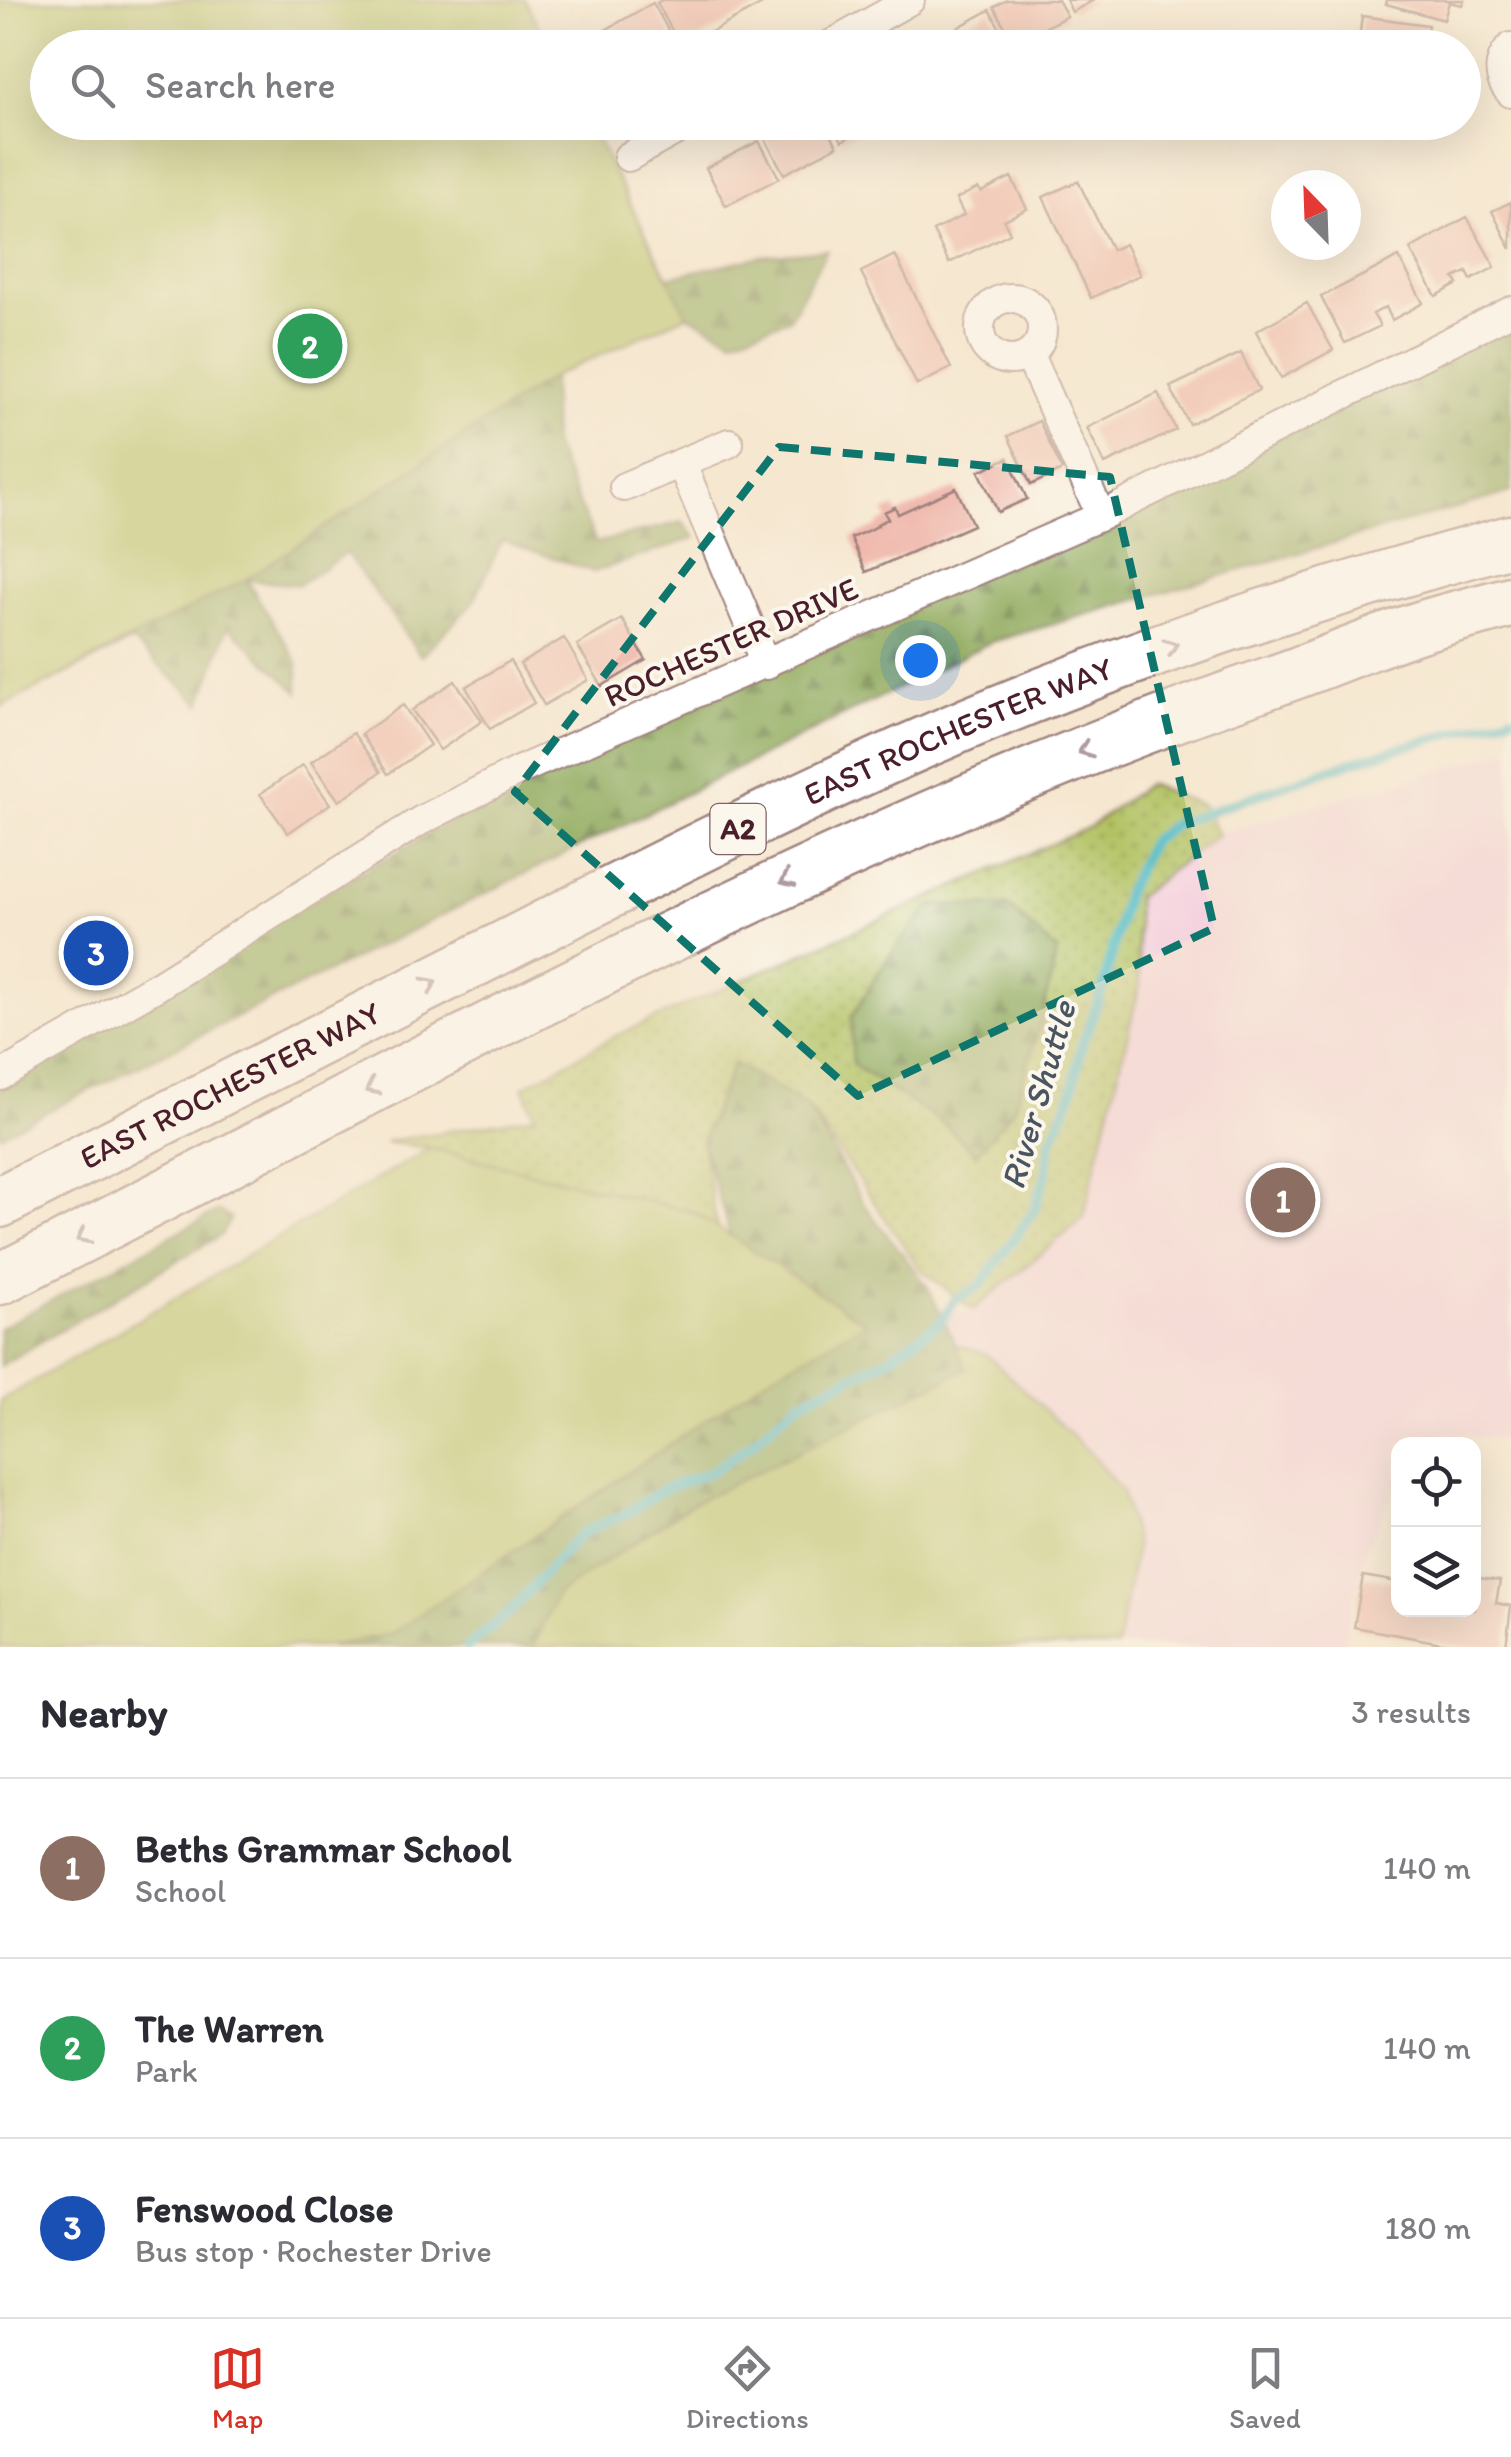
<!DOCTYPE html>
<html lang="en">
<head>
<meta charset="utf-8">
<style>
  body { margin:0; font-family:Itim,sans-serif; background:#f2f2f3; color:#2b2b33 }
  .controls { position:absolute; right:30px; bottom:30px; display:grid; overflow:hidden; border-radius:20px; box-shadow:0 10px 40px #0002 }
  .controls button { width:90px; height:90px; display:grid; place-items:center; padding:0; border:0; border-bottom:2px solid #e1e1e2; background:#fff; color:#2b2b33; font:50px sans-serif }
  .compass { position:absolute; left:1271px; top:170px; width:90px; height:90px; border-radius:50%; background:#fff; box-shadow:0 10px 40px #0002; rotate:337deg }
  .you { position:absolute; left:920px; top:660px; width:35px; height:35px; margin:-25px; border:8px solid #fff; border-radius:50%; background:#1a73e8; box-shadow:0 0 0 15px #1a73e833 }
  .badge { display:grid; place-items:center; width:65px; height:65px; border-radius:50%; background:#d93025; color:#fff; font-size:32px; font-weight:700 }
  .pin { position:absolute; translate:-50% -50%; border:5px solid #fff; box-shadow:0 2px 10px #0006 }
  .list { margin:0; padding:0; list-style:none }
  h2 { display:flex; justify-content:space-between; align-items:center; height:130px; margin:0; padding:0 40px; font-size:42px }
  h2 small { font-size:32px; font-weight:400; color:#7c7c81 }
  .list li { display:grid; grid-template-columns:65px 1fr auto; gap:30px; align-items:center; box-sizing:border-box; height:180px; padding:0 40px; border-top:2px solid #e1e1e2 }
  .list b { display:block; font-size:38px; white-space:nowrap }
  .list p { margin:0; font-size:32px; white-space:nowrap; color:#7c7c81 }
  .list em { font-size:32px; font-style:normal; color:#7c7c81 }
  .icon { flex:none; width:55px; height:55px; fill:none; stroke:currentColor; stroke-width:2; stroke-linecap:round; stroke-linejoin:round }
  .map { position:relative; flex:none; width:1511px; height:1647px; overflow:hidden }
  .search { position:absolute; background:#fff; box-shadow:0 10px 40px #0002; left:30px; right:30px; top:30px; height:110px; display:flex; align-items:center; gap:25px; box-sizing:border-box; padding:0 35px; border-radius:55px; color:#7c7c81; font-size:38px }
  .sheet { height:670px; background:#fff }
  nav { display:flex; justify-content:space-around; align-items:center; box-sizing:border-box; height:140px; border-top:2px solid #e1e1e2; background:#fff; font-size:28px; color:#7c7c81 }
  nav a { display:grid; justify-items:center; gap:5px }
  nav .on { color:#d93025 }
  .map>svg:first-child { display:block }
  .built { fill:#f4cfdd }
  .grass { fill:url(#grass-dots); stroke:#7e7048; stroke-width:2.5 }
  .forest { fill:url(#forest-firs); stroke:#6c6442; stroke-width:2.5 }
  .park { fill:#b2c264; stroke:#7e7048; stroke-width:2.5 }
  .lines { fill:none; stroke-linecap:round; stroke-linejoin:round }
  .stream { stroke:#4cb9c6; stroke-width:10 }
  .building { fill:#eeada2 }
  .street-casing { stroke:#a0837e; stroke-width:32 }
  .highway-casing { stroke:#a0837e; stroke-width:55 }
  .street { stroke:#fff; stroke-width:28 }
  .highway { stroke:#fff; stroke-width:50 }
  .oneway { stroke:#ae9aa0 }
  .marked { fill:none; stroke:#0f766e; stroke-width:8; stroke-dasharray:20 12; stroke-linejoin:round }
  .labels { text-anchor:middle; stroke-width:8; stroke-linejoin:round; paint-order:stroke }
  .shield { fill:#fbf7ec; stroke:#7f6065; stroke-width:2.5 }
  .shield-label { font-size:30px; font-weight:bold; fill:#4a1f2b }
  .street-label { font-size:32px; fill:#4a1f2b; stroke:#fbf7ec }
  .water-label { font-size:35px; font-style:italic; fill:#4b5561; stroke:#fbf7ec }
</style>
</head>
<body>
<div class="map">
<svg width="1511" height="1647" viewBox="0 0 1511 1647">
  <defs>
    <pattern id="grass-dots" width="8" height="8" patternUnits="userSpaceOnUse" patternTransform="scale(2.5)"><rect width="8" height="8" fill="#b2c264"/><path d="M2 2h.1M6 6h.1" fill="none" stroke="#9ba657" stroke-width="1.8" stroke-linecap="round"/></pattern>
    <pattern id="forest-firs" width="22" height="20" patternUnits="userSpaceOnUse" patternTransform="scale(2.5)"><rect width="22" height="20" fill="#8da85a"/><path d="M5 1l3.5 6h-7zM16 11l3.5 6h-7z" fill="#75884b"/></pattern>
  </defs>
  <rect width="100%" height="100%" fill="#fbf7ec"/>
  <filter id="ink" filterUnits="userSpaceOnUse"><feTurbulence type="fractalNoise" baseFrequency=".01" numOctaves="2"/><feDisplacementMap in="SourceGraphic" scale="20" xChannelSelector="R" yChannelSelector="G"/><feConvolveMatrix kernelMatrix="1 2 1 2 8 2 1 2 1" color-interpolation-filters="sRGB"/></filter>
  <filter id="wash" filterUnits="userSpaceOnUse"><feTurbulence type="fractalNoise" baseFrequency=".0048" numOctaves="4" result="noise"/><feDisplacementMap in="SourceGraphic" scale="40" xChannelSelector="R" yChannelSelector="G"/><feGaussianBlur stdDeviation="2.25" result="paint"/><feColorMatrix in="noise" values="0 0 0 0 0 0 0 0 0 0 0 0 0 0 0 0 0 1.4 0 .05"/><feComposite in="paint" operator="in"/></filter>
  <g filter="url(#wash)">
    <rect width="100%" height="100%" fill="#f6e7d0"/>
    <path class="built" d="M 1511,749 L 1511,1441 L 1449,1433 L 1423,1444 L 1398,1444 L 1398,1485 L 1366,1548 L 1342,1647 L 0,1647 L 0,1401 L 866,1323 L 973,1310 L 1065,1188 L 1136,897 L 1218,834 Z"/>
    <path class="grass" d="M 1147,784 L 1202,805 L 1218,834 L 1136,898 L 1140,984 L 1083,1219 L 973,1310 L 920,1269 L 808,1107 L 702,1141 L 717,1227 L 430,1148 L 384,1142 L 535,1116 L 523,1087 L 613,1037 L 1090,827 Z"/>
    <path class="forest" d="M 588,122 L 668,277 L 762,256 L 827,250 L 789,319 L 733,339 L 687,315 L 552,377 L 553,444 L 596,543 L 682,522 L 695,538 L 594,572 L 502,540 L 473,603 L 421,656 L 346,553 L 298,585 L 247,580 L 298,663 L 298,692 L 228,626 L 201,704 L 132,641 L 0,707 L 0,213 Z
      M 1511,323 L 1511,492 L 991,642 L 0,1135 L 0,1077 L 477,806 L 1232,460 Z
      M 932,905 L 1008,906 L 1057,951 L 1040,1025 L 1014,1108 L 976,1154 L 944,1124 L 853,1065 L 851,1018 L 888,957 Z
      M 733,1063 L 808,1107 L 865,1206 L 928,1287 L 967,1369 L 690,1505 L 557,1594 L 533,1647 L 132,1647 L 737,1259 L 702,1141 Z
      M 218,1211 L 231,1218 L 221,1235 L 0,1366 L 0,1328 Z"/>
    <path class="park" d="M 0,0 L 525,0 L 549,47 L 48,48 L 48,122 L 588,123 L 687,315 L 552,377 L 246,579 L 0,707 Z
      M 430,1148 L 693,1212 L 866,1323 L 773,1374 L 391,1634 L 325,1647 L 0,1647 L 0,1401 Z
      M 955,1344 L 986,1354 L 1088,1451 L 1122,1491 L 1136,1545 L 1117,1647 L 533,1647 L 557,1594 L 690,1505 L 966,1369 Z"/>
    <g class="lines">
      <path class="stream" d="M 467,1647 L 508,1614 L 580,1534 L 627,1513 L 662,1490 L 712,1471 L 750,1445 L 797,1403 L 884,1361 L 941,1322 L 955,1300 L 980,1286 L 1034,1211 L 1046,1174 L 1051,1141 L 1072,1093 L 1082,1044 L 1104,986 L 1126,893 L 1151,841 L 1174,824 L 1351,762 L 1511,716"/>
    </g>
    <g id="blocks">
      <path class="building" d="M 662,0 L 763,0 L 764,3 L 682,48 L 657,3 Z
        M 1007,0 L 1058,0 L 1067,16 L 1014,44 L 994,7 Z
        M 1066,0 L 1094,0 L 1072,12 Z
        M 1387,0 L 1464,0 L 1462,5 L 1449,2 L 1444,20 L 1386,4 Z
        M 653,3 L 678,48 L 573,48 L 614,25 Z
        M 990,10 L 1010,48 L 942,48 L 937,39 Z
        M 1362,16 L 1428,25 L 1424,48 L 1358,48 Z
        M 791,122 L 825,122 L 837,146 L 784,174 L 764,137 Z
        M 832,122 L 876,122 L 842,141 Z
        M 1384,122 L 1417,122 L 1417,123 L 1388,133 Z
        M 759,141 L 779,178 L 726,206 L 706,168 Z
        M 1011,177 L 1027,209 L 1004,220 L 1010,233 L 949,263 L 933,231 L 964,215 L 956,199 L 978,188 L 981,192 Z
        M 1078,181 L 1112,250 L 1125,244 L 1140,275 L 1091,298 L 1043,197 Z
        M 1511,202 L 1511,249 L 1492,211 Z
        M 1467,217 L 1495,267 L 1471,280 L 1467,272 L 1454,278 L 1458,284 L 1436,296 L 1410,249 Z
        M 895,255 L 951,368 L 917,385 L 861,272 Z
        M 1399,257 L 1423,303 L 1392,320 L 1386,307 L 1373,314 L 1380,326 L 1345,343 L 1321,297 Z
        M 1307,303 L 1333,350 L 1281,378 L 1256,331 Z
        M 1241,353 L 1259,390 L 1189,424 L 1170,387 Z
        M 1158,393 L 1176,430 L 1105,464 L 1087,428 Z
        M 1039,421 L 1062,470 L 1031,485 L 1008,436 Z
        M 1008,458 L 1027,499 L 998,512 L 979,471 Z
        M 956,488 L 973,525 L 866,572 L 851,538 L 878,526 L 877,524 L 888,519 L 884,512 L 895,507 L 898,514 Z
        M 622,619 L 646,660 L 602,686 L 577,645 Z
        M 564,638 L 588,680 L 544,705 L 520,664 Z
        M 510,661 L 534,703 L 490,729 L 466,687 Z
        M 455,681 L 482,721 L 440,750 L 412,710 Z
        M 403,705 L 430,745 L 388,774 L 361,734 Z
        M 353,733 L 381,772 L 339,801 L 311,762 Z
        M 303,765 L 330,804 L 288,833 L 260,794 Z
        M 1363,1576 L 1398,1582 L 1398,1610 L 1474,1610 L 1479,1578 L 1500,1581 L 1496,1603 L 1511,1606 L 1506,1647 L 1463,1647 L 1354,1627 Z"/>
    </g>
  </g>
  <g filter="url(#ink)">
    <use href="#blocks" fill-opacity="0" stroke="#a0837e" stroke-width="2.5"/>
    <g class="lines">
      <g class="street-casing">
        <path id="street" d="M 1511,47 C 1497,61 1497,79 1511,93
          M 825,48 L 910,0
          M 628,157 L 691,122
          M980 329a31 31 0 1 1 62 0a31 31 0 1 1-62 0Z
          M 1029,355 L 1101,516
          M 682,465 L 766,665
          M 624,487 L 729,443
          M 0,1076 L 159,985 L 420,821 L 518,771 L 1101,516 L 1511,311"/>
      </g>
      <g class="highway-casing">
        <g id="highway">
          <path id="s1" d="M 0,1202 C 163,1119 326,1037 489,954 C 627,884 765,813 907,750 C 1102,663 1305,596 1511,541"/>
          <path d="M 0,1279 C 419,1067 829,834 1274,681 C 1324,664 1372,642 1423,626 C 1452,617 1482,610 1511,602"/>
        </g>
      </g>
      <use href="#street" class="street"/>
      <use href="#highway" class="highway"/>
    </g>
    <defs><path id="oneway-chevron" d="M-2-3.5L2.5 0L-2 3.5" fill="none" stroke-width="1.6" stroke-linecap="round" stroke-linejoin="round" transform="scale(2.5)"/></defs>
    <g class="oneway">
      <use href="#oneway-chevron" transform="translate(1171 646) rotate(-20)"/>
      <use href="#oneway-chevron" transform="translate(1085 750) rotate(159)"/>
      <use href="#oneway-chevron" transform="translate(787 880) rotate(155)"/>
      <use href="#oneway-chevron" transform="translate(430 984) rotate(-27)"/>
      <use href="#oneway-chevron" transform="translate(372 1088) rotate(153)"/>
      <use href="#oneway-chevron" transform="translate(83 1237) rotate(153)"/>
    </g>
  </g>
  <path d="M0 0H1511V1647H0ZM 779,447 L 1110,477 L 1214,928 L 858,1096 L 515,792 Z" fill="#f6e7d0" fill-opacity=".55" fill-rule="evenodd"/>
  <path class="marked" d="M 779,447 L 1110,477 L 1214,928 L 858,1096 L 515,792 Z"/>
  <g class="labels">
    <rect class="shield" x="710.5" y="804" width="55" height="50" rx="8"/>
    <g class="shield-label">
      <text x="738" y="839">A2</text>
    </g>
    <g class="street-label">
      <text transform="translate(731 642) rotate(-24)" y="11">ROCHESTER DRIVE</text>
      <text dy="11" stroke="none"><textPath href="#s1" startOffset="1068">EAST ROCHESTER WAY</textPath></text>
      <text dy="11" stroke="none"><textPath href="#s1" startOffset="258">EAST ROCHESTER WAY</textPath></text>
    </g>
    <g class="water-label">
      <text transform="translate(1038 1095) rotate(-74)" y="12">River Shuttle</text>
    </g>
  </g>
</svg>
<div class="controls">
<button><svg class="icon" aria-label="locate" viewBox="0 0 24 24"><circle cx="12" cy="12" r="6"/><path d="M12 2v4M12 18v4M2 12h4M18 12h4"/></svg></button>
<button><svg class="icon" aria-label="layers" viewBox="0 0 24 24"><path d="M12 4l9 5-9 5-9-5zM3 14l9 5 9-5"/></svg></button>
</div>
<svg class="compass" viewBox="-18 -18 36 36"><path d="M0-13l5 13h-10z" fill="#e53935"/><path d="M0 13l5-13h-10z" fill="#7c7c81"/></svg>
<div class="you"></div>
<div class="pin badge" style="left:1283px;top:1200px;background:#8d6e63">1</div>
<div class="pin badge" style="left:310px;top:346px;background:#2e9e5b">2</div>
<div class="pin badge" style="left:96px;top:953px;background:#1a4fb4">3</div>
<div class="search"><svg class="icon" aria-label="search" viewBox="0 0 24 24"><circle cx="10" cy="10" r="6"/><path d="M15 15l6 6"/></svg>Search here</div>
</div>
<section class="sheet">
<h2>Nearby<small>3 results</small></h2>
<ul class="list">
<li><span class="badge" style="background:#8d6e63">1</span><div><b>Beths Grammar School</b><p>School</p></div><em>140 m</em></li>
<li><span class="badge" style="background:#2e9e5b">2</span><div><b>The Warren</b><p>Park</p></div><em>140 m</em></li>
<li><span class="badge" style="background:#1a4fb4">3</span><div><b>Fenswood Close</b><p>Bus stop · Rochester Drive</p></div><em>180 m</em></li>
</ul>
</section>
<nav>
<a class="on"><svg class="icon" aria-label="map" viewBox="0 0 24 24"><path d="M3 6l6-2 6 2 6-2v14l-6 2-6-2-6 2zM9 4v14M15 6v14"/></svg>Map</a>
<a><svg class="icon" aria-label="directions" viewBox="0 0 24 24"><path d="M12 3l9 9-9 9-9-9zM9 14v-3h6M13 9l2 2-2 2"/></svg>Directions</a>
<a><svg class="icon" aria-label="saved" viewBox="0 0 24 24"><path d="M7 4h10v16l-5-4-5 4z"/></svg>Saved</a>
</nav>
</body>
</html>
